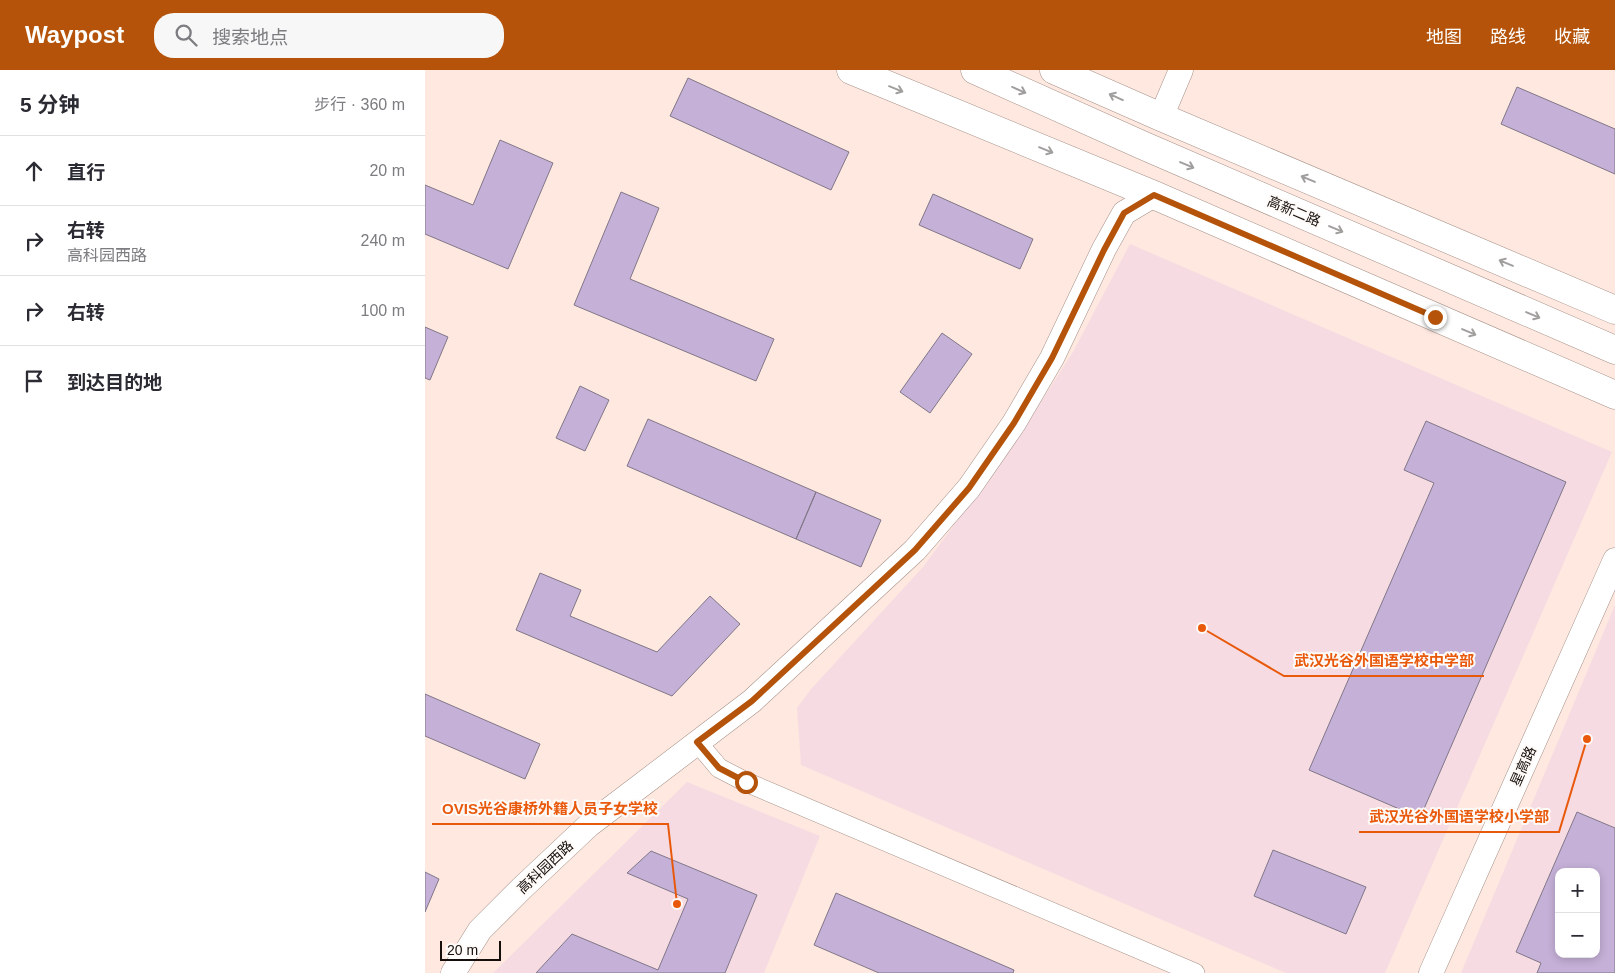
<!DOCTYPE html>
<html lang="zh">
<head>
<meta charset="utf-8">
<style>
  body { margin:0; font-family:Arial,"Noto Sans SC",sans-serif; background:#f7f7f7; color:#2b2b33 }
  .controls { position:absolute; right:15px; bottom:15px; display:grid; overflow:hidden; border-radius:10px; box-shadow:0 2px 8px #0003 }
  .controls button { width:45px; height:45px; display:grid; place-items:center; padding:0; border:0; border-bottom:1px solid #e1e1e2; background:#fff; color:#2b2b33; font:25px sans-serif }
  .scale { position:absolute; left:15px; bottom:12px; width:61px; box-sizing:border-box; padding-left:5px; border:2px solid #150e0b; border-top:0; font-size:14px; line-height:18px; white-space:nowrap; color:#150e0b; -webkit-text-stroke:4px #fefaf8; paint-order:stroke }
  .stop { position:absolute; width:15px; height:15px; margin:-11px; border:4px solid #b45309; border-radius:50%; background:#fff }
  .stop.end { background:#b45309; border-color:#fff; box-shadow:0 1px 5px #0008 }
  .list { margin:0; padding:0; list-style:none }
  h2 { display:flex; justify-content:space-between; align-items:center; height:65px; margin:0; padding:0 20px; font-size:21px }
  h2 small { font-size:16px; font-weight:400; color:#7c7c81 }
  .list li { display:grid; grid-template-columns:32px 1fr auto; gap:15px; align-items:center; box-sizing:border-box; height:70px; padding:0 20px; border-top:1px solid #e1e1e2 }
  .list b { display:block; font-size:19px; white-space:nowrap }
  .list p { margin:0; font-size:16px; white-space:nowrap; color:#7c7c81 }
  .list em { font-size:16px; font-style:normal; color:#7c7c81 }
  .icon { flex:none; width:28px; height:28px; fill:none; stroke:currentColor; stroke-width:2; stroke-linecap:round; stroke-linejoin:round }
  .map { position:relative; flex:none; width:1190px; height:903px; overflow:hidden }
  header { display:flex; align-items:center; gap:30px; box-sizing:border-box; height:70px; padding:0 25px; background:#b45309; color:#fff }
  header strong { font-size:24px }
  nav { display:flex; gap:28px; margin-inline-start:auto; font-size:18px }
  .search { width:350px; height:45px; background:#f7f7f7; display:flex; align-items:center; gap:12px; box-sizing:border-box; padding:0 18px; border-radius:20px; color:#7c7c81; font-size:19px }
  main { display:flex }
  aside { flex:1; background:#fff }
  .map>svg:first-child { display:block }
  .education { fill:#f6dce2; fill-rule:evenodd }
  .building { fill:#c5b0d7; stroke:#807788; fill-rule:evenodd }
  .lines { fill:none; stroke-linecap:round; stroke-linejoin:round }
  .minor-casing { stroke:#a59188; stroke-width:20 }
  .tertiary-casing { stroke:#a59188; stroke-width:25 }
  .secondary-casing { stroke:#a59188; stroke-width:29 }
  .primary-casing { stroke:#a59188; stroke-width:29 }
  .minor { stroke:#fff; stroke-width:19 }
  .tertiary { stroke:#fff; stroke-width:24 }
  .secondary { stroke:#fff; stroke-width:28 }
  .primary { stroke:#fff; stroke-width:28 }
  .oneway { stroke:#a19f9d }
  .route { stroke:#b45309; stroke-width:6 }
  .labels { text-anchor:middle; stroke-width:4; stroke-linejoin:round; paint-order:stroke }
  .street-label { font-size:14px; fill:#150e0b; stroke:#fefaf8 }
  .leader { fill:none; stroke:#e8590c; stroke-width:2 }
  .callout-dot { fill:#e8590c; stroke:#fefaf8; stroke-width:2 }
  .callout-label { font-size:15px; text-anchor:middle; font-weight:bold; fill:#e8590c; stroke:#fefaf8; stroke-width:4; stroke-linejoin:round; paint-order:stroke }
</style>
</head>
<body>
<header>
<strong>Waypost</strong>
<div class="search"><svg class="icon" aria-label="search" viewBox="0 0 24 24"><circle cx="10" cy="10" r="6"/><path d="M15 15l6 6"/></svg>搜索地点</div>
<nav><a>地图</a><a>路线</a><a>收藏</a></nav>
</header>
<main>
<aside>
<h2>5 分钟<small>步行 · 360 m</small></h2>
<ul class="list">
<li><svg class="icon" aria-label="ahead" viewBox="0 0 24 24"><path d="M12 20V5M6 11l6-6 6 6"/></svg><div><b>直行</b></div><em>20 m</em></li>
<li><svg class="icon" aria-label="right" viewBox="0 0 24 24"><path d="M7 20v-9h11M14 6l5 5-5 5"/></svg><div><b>右转</b><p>高科园西路</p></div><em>240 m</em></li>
<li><svg class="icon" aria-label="right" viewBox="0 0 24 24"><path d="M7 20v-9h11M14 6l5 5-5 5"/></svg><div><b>右转</b></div><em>100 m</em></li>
<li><svg class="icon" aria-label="arrive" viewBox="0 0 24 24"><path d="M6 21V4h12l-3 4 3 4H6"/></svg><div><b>到达目的地</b></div></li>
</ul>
</aside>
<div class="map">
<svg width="1190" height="903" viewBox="0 0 1190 903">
  <rect width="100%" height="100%" fill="#fee8df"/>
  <path class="education" d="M 705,174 L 1187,382 L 960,903 L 861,903 L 376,695 L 372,638 L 387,618 L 498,497 L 590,372 L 648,282 Z
    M 1190,535 L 1190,903 L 1036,903 ZM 1134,802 L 1171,802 L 1171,884 L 1134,884 Z
    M 262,712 L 395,766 L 339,903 L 68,903 Z"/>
  <path class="building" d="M 263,8 L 424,82 L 406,120 L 245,46 Z
    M 1092,17 L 1190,59 L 1190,104 L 1076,54 Z
    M 75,70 L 128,93 L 83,199 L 0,164 L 0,115 L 48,135 Z
    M 196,122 L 234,138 L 205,209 L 349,269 L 331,311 L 149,235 Z
    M 508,124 L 608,169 L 595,199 L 494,155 Z
    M 0,257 L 23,267 L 5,310 L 0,308 Z
    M 517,263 L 547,284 L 505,343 L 475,322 Z
    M 155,316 L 184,330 L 160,381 L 131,368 Z
    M 223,349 L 391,422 L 371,469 L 202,396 Z
    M 1001,351 L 1141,412 L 995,748 L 884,700 L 1009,413 L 979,400 Z
    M 391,422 L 456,450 L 436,497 L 371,469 Z
    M 115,503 L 156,520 L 145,546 L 232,582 L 285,526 L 315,554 L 247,626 L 91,560 Z
    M 0,624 L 115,674 L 100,709 L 0,666 Z
    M 1152,742 L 1190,758 L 1190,903 L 1112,903 L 1116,893 L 1091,882 ZM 1134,802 L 1171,802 L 1171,884 L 1134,884 Z
    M 848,780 L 941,817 L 921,864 L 829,826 Z
    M 226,781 L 332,825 L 300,903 L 111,903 L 147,864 L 233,900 L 263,829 L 202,803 Z
    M 0,802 L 14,809 L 0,842 Z
    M 411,823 L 589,900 L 588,903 L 454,903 L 389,875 Z"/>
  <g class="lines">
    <g class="minor-casing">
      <path id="minor" d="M 272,672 L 294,698 L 321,712 L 770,903"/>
    </g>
    <g class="tertiary-casing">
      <path id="tertiary" d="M 736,47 L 756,0
        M 28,903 L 55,860 L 97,818 L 164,755 L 327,631 L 490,480 L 544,418 L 589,353 L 627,288 L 679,179 L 699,143 L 729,125
        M 1006,903 L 1190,490"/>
    </g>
    <g class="secondary-casing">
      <path id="secondary" d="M 426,0 L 729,125 L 1190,325"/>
    </g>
    <g class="primary-casing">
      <path id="primary" d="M 550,0 L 717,75 L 1190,280
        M 629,0 L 736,47 L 1190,240"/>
    </g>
    <use href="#minor" class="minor"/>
    <use href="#tertiary" class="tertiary"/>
    <use href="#secondary" class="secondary"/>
    <use href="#primary" class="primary"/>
  </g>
  <defs><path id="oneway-shaft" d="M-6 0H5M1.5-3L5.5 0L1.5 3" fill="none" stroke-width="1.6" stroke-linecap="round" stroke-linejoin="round" transform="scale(1.25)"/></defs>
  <g class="oneway">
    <use href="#oneway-shaft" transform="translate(471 19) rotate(22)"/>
    <use href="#oneway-shaft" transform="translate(594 20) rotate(24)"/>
    <use href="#oneway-shaft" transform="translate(691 27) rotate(-156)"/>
    <use href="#oneway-shaft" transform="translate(621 80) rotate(22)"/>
    <use href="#oneway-shaft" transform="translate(762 95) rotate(23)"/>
    <use href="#oneway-shaft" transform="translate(883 109) rotate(-157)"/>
    <use href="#oneway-shaft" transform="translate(911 159) rotate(23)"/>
    <use href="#oneway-shaft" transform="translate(1081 193) rotate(-157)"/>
    <use href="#oneway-shaft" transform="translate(1108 245) rotate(23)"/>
    <use href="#oneway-shaft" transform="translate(1044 262) rotate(23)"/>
  </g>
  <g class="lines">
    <path class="route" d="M 321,712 L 294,698 L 272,672 L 327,631 L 490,480 L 544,418 L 589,353 L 627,288 L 679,180 L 699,143 L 729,125 L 1010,247"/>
  </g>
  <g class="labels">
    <g class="street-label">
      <text transform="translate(869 141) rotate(23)" y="5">高新二路</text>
      <text transform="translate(1098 696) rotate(-66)" y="5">星高路</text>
      <text transform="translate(120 797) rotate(-43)" y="5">高科园西路</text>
    </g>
  </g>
  <path class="leader" d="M777 558L859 606H1059M252 834L243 754H7M1162 669L1134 762H934"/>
  <g class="callout-dot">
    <circle cx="777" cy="558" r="5"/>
    <circle cx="252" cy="834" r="5"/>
    <circle cx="1162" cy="669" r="5"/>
  </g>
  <g class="callout-label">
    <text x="959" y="596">武汉光谷外国语学校中学部</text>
    <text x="125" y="744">OVIS光谷康桥外籍人员子女学校</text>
    <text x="1034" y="752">武汉光谷外国语学校小学部</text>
  </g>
</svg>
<div class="controls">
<button>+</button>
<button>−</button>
</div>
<div class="scale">20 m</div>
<div class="stop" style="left:321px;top:712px"></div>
<div class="stop end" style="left:1010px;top:247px"></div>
</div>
</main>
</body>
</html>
